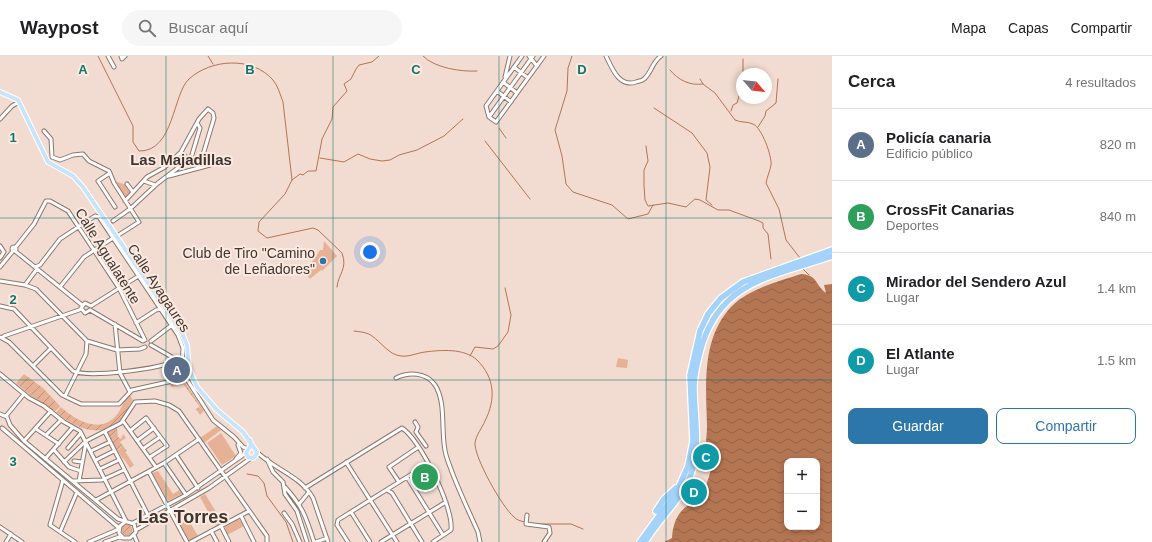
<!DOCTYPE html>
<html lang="es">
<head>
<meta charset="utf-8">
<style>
  body { margin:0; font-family:Arial,sans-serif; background:#f6f6f6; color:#202124 }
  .controls { position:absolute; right:12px; bottom:12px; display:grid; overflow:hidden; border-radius:8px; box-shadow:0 2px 6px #0003 }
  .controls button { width:36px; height:36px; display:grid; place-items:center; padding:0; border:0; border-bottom:1px solid #e0e0e0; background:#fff; color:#202124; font:20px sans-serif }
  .compass { position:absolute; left:736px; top:12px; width:36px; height:36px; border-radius:50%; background:#fff; box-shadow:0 2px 6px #0003; rotate:118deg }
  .you { position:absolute; left:370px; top:196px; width:14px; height:14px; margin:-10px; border:3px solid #fff; border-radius:50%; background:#1a73e8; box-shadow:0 0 0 6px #1a73e833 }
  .badge { display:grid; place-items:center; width:26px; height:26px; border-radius:50%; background:#2d76aa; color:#fff; font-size:13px; font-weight:700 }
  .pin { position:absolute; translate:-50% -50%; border:2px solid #fff; box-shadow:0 1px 4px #0006 }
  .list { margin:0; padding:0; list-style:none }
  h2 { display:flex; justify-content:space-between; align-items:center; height:52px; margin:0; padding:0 16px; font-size:17px }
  h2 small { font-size:13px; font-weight:400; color:#757577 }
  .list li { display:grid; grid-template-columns:26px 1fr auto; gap:12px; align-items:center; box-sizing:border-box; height:72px; padding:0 16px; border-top:1px solid #e0e0e0 }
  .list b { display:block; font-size:15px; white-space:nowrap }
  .list p { margin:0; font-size:13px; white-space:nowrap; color:#757577 }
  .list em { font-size:13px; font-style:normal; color:#757577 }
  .actions { display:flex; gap:8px; padding:12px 16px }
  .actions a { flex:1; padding:9px 0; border:1px solid #2d76aa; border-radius:8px; text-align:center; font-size:14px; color:#2d76aa }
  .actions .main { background:#2d76aa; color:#fff }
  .icon { flex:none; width:22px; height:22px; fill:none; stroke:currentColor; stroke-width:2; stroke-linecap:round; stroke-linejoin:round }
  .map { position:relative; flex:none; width:832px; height:486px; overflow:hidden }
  header { display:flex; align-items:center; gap:24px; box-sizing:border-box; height:56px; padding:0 20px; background:#fff; border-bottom:1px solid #e0e0e0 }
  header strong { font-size:19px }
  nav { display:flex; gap:22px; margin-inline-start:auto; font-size:14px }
  .search { width:280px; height:36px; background:#f6f6f6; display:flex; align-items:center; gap:10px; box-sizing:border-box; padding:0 14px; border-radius:22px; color:#757577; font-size:15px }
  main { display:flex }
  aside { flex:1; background:#fff }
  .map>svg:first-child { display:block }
  .park { fill:#e7b195 }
  .garden { fill:url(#garden-furrows) }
  .water { fill:url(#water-waves); fill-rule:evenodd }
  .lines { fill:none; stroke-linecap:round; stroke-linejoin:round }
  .stream { stroke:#b47553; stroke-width:1 }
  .minor-casing { stroke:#8d786e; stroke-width:5 }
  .major-casing { stroke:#fff; stroke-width:6 }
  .highway-casing { stroke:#fff; stroke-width:8 }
  .minor { stroke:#fff; stroke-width:3 }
  .major { stroke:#c8e4fb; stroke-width:4 }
  .highway { stroke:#a4d2f8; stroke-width:5.5 }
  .grid { fill:none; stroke:#0f766e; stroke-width:1; stroke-opacity:0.55 }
  .poi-dot { fill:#2d76aa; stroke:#fce9e0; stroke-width:1.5 }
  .labels { text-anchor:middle; stroke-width:4; stroke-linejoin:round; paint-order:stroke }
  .poi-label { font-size:14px; fill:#3e3531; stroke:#fce9e0; text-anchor:end }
  .street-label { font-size:14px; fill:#3e3531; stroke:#fce9e0 }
  .neighbourhood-label { font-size:15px; font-weight:bold; fill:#3e3531; stroke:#fce9e0 }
  .district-label { font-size:18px; font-weight:bold; fill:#3e3531; stroke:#fce9e0 }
  .grid-label { font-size:13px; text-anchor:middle; font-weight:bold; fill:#0f766e; stroke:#fce9e0; stroke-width:4; stroke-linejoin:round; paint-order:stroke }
</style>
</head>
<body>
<header>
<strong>Waypost</strong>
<div class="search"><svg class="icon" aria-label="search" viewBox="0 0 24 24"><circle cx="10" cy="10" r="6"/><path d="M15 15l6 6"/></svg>Buscar aquí</div>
<nav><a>Mapa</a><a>Capas</a><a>Compartir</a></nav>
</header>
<main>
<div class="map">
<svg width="832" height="486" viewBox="0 0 832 486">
  <defs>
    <pattern id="garden-furrows" width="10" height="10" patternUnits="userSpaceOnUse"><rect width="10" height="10" fill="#e7b195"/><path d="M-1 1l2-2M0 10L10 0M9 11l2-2" fill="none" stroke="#bd917a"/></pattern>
    <pattern id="water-waves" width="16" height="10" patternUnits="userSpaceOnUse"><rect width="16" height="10" fill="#b47553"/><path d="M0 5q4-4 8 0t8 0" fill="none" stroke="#946145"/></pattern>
  </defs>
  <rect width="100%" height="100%" fill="#f2dbd0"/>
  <path class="park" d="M 115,125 L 126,129 L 131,138 L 126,142 Z
    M 324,185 L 337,200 L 322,215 L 321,214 L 310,223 L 307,219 L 310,209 L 320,194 L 323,194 Z
    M 618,302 L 628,304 L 627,312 L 616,311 Z
    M 217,370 L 221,374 L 204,387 L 200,382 Z
    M 221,377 L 236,400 L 222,409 L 207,387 Z
    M 122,391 L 134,409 L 130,412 L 124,403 L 125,402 L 123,403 L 117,394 Z
    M 158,415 L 173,438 L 181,433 L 182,438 L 168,445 L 152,417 Z
    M 205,438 L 223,467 L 216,470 L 200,441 Z
    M 181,452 L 198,480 L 189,485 L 174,457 Z
    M 239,463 L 244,470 L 227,479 L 225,471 Z"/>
  <path class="garden" d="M 24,318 L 43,332 L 60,350 L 55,355 L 30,339 L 16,327 Z
    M 184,325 L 204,355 L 200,359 L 196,353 L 200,351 L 183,328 L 172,331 L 170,328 Z
    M 130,339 L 133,344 C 128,350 126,359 120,365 C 100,384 73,371 56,356 L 61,351 C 83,371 110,379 123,348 C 125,343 129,342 130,339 Z
    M 117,372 L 118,381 L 121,383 L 123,378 L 126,382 L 120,386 L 127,395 L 125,396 L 121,391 L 116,395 L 107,378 L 108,376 Z
    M121.5 474a5.5 5.5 0 1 1 11 0a5.5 5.5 0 1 1-11 0Z"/>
  <path class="water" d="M 801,218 C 818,219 815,229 826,237 L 824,229 L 832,228 L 832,486 L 664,486 L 672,482 C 673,462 683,446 703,445 C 703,432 711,421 711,409 C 711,403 707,396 706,389 C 706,383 707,377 707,370 C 706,329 701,282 732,250 C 749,233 779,225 801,218 ZM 787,405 L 817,405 L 817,471 L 787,471 Z"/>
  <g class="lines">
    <path class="stream" d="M 98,0 L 133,70 L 133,86 L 139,95 C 174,96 173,37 189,23 C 211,3 252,0 273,24 C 278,30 280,38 283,46 L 292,124 L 285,138 L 259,166 L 258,175 L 267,182 L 313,172 L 318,174 L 342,197 C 348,213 338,218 337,231
      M 208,0 L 213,8
      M 423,0 C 434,12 462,16 477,15
      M 572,0 L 568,12 L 567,35 L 555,74 L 562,100 L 566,128 L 573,136 L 612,149 L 628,163 L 648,158 L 653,149
      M 670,14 C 678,24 690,30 703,28
      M 743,18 L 743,3
      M 700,23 L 703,28 L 715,37 L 735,64 C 741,67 747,65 753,68 C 762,72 772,100 771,109 C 770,115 767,121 766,127 L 779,153 L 786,184 L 800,202
      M 654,52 L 692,77 L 707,97 L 710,111 L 706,144 L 712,149
      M 731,55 L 733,49 L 737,47 L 742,30
      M 758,71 L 765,60 L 766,55 L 776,47 L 778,23
      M 499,72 L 506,82
      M 485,85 L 530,143
      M 646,90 L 648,105 L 644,114 L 644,129 L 645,144 L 648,150 L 668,147 L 686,151 L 695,143 L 700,144 L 718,154 L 729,154 L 759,165 L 763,167 L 763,172 L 768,178 L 771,203
      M 320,102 L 344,106 L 358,98 L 370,103 L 382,105 L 390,104 L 399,99 L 417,94 L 444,80 L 463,63
      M 292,124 L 300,118 L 303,119 L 308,115 L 316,115 L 322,83 L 332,63 L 333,51 L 347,35 L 344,28 L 351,23 L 356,13 L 359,9 L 372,6 L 379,0
      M 803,213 L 809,219
      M 354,275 C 360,276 367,276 372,280 C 381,286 389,299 401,300 C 409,301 417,297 425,296 C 441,294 464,292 477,304 C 495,322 496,343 485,365 C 482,372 476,379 475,387 C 474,401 502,451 514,461 C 517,464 520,465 525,466
      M 470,300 L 475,291 L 493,293 L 498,290 L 508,276 L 511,259 L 505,232
      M 247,418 L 258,420 L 264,427 L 267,440 L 286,466 L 293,486
      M 539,468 L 571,468 L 583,473"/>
    <g class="minor-casing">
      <path id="minor" d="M 108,0 L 114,11
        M 121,0 L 122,3 L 125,0
        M 522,0 L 486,50 L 489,61 L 496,66 L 544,0
        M 529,0 L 537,10
        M 606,0 C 612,12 619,32 636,26 C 639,25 642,25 644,23 C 652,16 652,6 661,0
        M 514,11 L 528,22
        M 505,21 L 510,0
        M 503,26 L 517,37
        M 497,35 L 511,46
        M 489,61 L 533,0
        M 0,63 L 12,50 L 19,46
        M 44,75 L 51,83 L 52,101 L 60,104 L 73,99 L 83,98 L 89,105 L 109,115 L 114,127 L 139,166 L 117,180
        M 181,96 L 189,104
        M 110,117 L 98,125 L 115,151
        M 169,120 L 210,109
        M 144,125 L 155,129
        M 127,128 L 133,136
        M 125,145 L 147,121 L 165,111 L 181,96 L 199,63 L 208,53 L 213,57 L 214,62 L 199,112
        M 113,165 L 130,153 L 158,127 L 191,102 L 200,72 L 197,67
        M 0,190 L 4,196 L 0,202
        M12 193a2 2 0 1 1 4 0a2 2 0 1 1-4 0Z
        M 15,192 L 34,168 L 46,145 L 50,145 L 68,155 L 119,232 L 145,284
        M 15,195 L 82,249
        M 0,211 L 13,195
        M 35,211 L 40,209 L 60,183 L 95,160 L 99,161 L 178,279 L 183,292 L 182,312 L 186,322 L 213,364 L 234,381 L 243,391 L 248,393
        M 0,225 L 25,229 L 36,233 L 87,285 L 117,294 L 140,293 L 145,291
        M 25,229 L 37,213
        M 60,231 L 84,201 L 113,182
        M 0,250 L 14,253 L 73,315 C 89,322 161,313 177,304
        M 91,250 L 140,219
        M 90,254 L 143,285
        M 90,254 L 85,257 L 81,252 L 85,247 L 91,250
        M 136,267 L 156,254 L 161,253
        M 115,268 L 120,317 L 130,336
        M 0,281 L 9,286 L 62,339 L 81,348 L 119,348 L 132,334 L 186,322
        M 2,282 L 4,280 L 82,253
        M 151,285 L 172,269
        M 151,289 L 177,304
        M 182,307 L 190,316
        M 33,310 L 51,292
        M 0,318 L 29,342 L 44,350 L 64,366 L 80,375 L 126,465
        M 396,322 C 409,316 426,316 435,329 C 447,347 440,378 446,399 C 454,425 467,451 478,476 L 480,486
        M 65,340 L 86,298 L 87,285
        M 0,358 L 7,361 L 10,369 L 24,385 L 118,463 L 134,468 L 136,476 L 130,482 L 123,482 L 119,477 L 120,470 L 125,466
        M 6,360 L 24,338
        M 123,365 L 156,411
        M 415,366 L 418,371 L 416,376
        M 2,372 L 119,472
        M 36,373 L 59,388
        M 131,374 L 146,362 L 167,390 L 150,401
        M 105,376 L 148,459
        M 416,376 L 426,390
        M 46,379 L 61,364
        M 138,384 L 154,372
        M 24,385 L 51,355
        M 68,392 L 81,377
        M 144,392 L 160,381
        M 54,394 L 69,411 L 81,415
        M 91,395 L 110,386
        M 256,395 C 273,413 300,419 313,442 L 328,486
        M 176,399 L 198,432
        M 46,402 L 73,371
        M 236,403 L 241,397 L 238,389
        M 267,403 L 273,416 L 283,426 L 285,438 L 297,455 L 307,486
        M 96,404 L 114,395
        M 74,405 L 82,406
        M 64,406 L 86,385 L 121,367 L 135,346 L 155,345 L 169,349 L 179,355 L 267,480 L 267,486
        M 346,406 L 397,486
        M 164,407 L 186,439
        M 100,413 L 119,404
        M 149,416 L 187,486
        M 407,421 L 443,479
        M 63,424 L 50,469 L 75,486
        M 73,425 L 102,424 L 124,414
        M 79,425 L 86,386
        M 399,426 L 389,411 L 417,392
        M 285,431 C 303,451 306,461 314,486
        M 305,432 L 402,372 C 420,383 454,452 451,474 L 433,486
        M 387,434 L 392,437 L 422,486
        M 96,444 L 164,407 L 199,383
        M 300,447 L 309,436
        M 351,456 L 370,486
        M 284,457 L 292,468 L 300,486
        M 527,459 L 526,468 L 549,471 L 550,477 L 544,486
        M 241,460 L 254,486
        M 133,467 L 186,439 L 246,397
        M 221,470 L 229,486
        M 0,471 L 22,486
        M 136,474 L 209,432 L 251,402
        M 211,475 L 217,486
        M 60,476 L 77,436
        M 134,479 L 137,486
        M 6,486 L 11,478
        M 89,486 L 119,473
        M 105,486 L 122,480
        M 191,486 L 249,455
        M 316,486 L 327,482
        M 348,486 L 337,469 L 338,464 L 428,408
        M 381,486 L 446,446"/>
    </g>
    <g class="major-casing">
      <path id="major" d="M 0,36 L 18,44 L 48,106 L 73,120 L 83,131 L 182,277 L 187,289 L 189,313 L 197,331 L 217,354 L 243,376 L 257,396 L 256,399 L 253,402 L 248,401 L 246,397 L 251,389 L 250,384"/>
    </g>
    <g class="highway-casing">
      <path id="highway" d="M 656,455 L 664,443 L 676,432
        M 640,486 L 677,435 L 688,410 L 693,385 L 690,319 L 700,275 L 708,258 L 721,242 L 743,226 L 832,194
        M 645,486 C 659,462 681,445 691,418 C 701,390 694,360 694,331 C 694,317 698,303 702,289 C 722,224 775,220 832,200"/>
    </g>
    <use href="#minor" class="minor"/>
    <use href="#major" class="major"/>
    <use href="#highway" class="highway"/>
  </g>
  <path class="grid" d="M 166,0 L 166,486M 333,0 L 333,486M 499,0 L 499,486M 666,0 L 666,486M 0,162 L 832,162M 0,324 L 832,324"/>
  <circle class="poi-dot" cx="323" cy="205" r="4"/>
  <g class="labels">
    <g class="poi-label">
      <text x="315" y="202">Club de Tiro "Camino<tspan x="315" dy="16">de Leñadores"</tspan></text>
    </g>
    <g class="street-label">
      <text transform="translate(108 200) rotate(58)" y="5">Calle Agualatente</text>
      <text transform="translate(159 232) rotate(57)" y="5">Calle Ayagaures</text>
    </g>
    <g class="neighbourhood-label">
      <text x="181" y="109">Las Majadillas</text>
    </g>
    <g class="district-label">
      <text x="183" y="467">Las Torres</text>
    </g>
  </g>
  <g class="grid-label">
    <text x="83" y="18">A</text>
    <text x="250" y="18">B</text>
    <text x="416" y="18">C</text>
    <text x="582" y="18">D</text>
    <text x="13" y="86">1</text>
    <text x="13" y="248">2</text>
    <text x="13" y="410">3</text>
  </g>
</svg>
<div class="controls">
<button>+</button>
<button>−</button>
</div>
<svg class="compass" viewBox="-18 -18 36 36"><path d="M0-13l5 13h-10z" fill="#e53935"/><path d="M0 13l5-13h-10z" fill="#757577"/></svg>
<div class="you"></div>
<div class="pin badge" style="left:177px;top:314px;background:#5c6f8a">A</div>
<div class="pin badge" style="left:425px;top:421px;background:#2e9e5b">B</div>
<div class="pin badge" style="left:706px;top:401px;background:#0f9aa8">C</div>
<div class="pin badge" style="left:694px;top:436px;background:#0f9aa8">D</div>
</div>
<aside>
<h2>Cerca<small>4 resultados</small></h2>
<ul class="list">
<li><span class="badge" style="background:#5c6f8a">A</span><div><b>Policía canaria</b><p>Edificio público</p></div><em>820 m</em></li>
<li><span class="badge" style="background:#2e9e5b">B</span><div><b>CrossFit Canarias</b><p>Deportes</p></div><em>840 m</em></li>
<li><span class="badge" style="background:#0f9aa8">C</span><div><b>Mirador del Sendero Azul</b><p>Lugar</p></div><em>1.4 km</em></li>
<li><span class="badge" style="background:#0f9aa8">D</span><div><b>El Atlante</b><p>Lugar</p></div><em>1.5 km</em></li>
</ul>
<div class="actions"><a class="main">Guardar</a><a>Compartir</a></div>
</aside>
</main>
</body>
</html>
